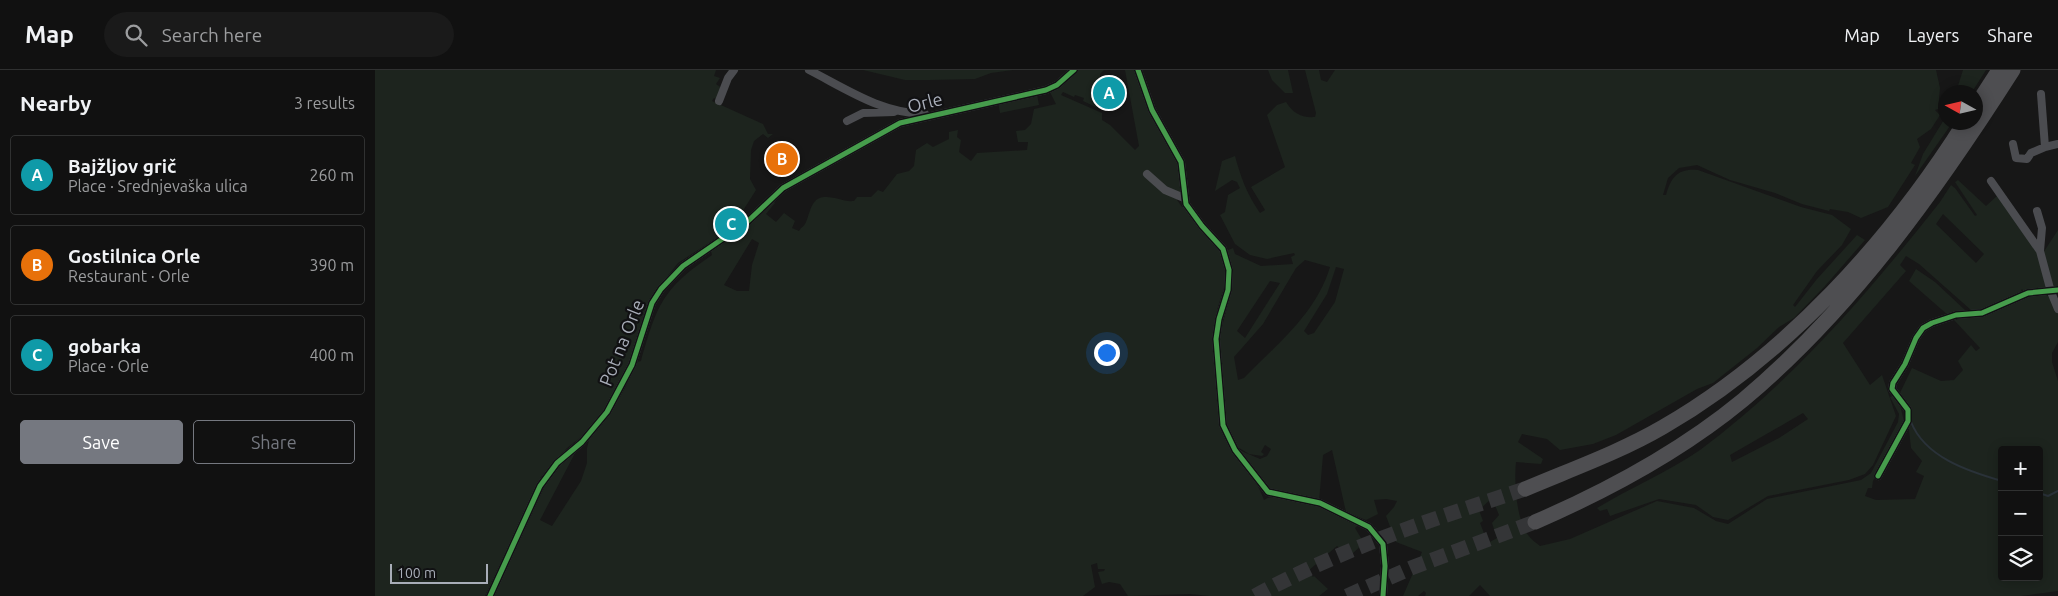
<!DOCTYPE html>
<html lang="en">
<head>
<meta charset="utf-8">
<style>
  body { margin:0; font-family:Ubuntu,sans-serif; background:#1a1a1a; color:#f1f3f6 }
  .controls { position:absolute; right:15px; bottom:15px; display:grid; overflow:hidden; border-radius:5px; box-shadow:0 2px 12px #0003 }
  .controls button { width:45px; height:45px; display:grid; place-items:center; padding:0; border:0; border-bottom:1px solid #303131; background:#111; color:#f1f3f6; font:25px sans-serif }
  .compass { position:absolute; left:1563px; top:15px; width:45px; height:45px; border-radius:50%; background:#111; box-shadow:0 2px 12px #0003; rotate:278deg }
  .scale { position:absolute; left:15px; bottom:12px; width:98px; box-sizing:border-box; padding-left:5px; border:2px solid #a8adb8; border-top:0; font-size:14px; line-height:18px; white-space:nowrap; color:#a8adb8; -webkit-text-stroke:4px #111113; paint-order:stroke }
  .you { position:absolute; left:731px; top:282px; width:18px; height:18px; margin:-12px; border:4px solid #fff; border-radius:50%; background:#1a73e8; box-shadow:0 0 0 8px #1a73e833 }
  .badge { display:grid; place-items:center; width:32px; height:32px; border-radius:50%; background:#757880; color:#fff; font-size:16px; font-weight:700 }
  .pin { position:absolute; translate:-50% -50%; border:2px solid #fff; box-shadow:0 1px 5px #0006 }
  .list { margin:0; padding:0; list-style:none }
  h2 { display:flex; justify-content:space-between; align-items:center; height:65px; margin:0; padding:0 20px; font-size:21px }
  h2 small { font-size:16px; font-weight:400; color:#9c9d9f }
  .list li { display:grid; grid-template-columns:32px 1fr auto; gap:15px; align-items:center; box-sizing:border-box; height:80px; margin:0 10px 10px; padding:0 10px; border:1px solid #303131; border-radius:5px }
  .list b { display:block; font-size:19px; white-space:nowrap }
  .list p { margin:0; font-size:16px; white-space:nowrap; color:#9c9d9f }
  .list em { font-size:16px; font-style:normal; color:#9c9d9f }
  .actions { display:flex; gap:10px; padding:15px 20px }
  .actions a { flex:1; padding:11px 0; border:1px solid #757880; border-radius:5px; text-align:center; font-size:18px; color:#757880 }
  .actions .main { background:#757880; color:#fff }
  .icon { flex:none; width:28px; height:28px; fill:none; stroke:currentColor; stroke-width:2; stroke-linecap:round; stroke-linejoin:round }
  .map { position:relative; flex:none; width:1683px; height:526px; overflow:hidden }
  header { display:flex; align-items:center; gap:30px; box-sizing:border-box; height:70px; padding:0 25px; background:#111; border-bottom:1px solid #303131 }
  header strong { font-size:24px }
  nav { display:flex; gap:28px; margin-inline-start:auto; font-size:18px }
  .search { width:350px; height:45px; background:#1a1a1a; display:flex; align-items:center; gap:12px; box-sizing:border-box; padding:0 18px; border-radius:28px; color:#9c9d9f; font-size:19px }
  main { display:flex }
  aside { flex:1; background:#111 }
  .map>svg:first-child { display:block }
  .green { fill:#1d241e; fill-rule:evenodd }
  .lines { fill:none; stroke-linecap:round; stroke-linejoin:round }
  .stream { stroke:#2a3239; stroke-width:2 }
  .motorway-tunnel { stroke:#343537; stroke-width:15; stroke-dasharray:15 8; stroke-linecap:butt }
  .minor { stroke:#4b4c50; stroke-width:8 }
  .motorway { stroke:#4e4e51; stroke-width:15 }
  .cycleway-casing { stroke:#111113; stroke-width:8 }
  .cycleway { stroke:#469c4c; stroke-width:5 }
  .labels { text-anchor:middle; stroke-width:4.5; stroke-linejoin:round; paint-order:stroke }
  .street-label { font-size:18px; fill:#a8adb8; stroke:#111113 }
</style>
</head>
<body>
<header>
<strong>Map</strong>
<div class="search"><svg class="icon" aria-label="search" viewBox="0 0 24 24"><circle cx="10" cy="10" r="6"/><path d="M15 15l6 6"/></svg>Search here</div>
<nav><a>Map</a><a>Layers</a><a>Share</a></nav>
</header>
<main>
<aside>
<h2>Nearby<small>3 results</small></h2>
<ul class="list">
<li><span class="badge" style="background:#0f9aa8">A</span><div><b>Bajžljov grič</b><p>Place · Srednjevaška ulica</p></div><em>260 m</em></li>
<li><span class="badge" style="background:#e8710a">B</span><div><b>Gostilnica Orle</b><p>Restaurant · Orle</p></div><em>390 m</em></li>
<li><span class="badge" style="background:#0f9aa8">C</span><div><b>gobarka</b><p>Place · Orle</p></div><em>400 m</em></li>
</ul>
<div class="actions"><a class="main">Save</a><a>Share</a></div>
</aside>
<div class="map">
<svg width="1683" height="526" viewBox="0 0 1683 526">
  <rect width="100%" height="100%" fill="#171717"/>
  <path class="green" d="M 0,0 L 341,0 L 339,6 L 345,8 L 341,14 L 348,19 L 343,30 L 339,28 L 337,31 L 388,54 L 393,64 L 398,64 L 393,68 L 388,64 L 379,71 L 376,80 L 375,109 L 381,120 L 357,158 L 303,193 L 277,226 L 255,292 L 236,333 L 210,364 L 192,378 L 166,407 L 110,526 L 0,526 Z
    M 488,0 L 638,0 L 616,3 L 600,9 L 555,10 L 530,10 Z
    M 703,0 L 729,0 L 725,4 L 727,40 L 708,31 L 709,28 L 700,25 L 699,27 L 688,22 L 686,25 L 727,43 L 727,50 L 735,55 L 760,80 L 764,76 L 750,0 L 762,0 L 804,94 L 807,127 L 802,130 L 807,137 L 810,136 C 819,155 841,167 848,187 C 858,214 842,226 841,250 C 839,284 844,319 846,353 C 854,382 879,401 889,430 C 910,417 963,445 984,454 L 980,458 L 989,473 L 977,484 L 968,481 L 962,476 L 933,501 L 938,507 L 939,506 L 953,519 L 944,526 L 835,526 L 815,524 L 753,526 L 745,514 L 734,512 L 727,514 L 723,502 L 729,501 L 730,499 L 723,499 L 722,493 L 716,495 L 720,517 L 708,526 L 119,526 L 172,411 L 183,394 L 196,384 L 199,385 L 165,450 L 177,456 L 206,411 L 212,393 L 212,378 L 215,366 L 231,349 L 250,318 L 262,292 L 266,291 C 282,235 287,219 337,185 L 336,181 L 398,131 L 400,133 L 391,144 L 401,152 L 409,143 L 420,151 L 417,158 L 424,161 C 427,156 428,158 431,152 C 435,144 436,126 451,127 C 462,127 468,132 479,131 L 482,127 L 496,127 L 503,120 L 508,122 L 522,104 L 534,101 L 539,96 L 541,80 L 552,73 L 558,77 L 574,69 L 574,62 L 583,60 L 582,67 L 586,70 L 584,82 L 596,91 L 602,83 L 652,80 L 653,72 L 643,72 L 641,61 L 650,60 L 656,54 L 659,39 L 681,34 L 675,22 ZM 377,169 L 384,173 L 377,195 L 374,221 L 362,221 L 349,215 Z
    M 893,0 L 913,0 L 918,23 L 910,23 L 897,10 Z
    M 930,0 L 944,0 L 946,10 L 952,12 L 960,0 L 1561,0 L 1565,18 L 1563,39 L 1560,40 L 1565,45 L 1556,59 L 1542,69 L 1545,77 L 1536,93 L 1540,95 L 1513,137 L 1486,148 L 1473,142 L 1455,139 L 1454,141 L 1427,134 L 1400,123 L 1355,110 L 1322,95 L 1304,98 L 1293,108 L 1288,125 L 1291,125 C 1296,107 1303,98 1323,100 L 1426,137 L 1457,145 L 1476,159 L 1467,175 L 1442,201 L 1418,235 L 1420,237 L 1442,209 L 1482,165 L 1490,170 L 1450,216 L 1419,248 L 1404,257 L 1382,278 L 1338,313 L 1322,319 L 1241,365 L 1218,374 L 1185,380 L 1172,369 L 1147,364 L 1143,372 L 1168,389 L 1166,394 L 1141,392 C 1139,412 1141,449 1153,465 C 1156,469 1161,473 1165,476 L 1195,469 L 1282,431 L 1319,438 L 1341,451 L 1353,454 L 1392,429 L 1486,410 L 1496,403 L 1523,352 L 1524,344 L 1515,327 L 1518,326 L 1525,335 L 1529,351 L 1498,411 L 1497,418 L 1493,418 L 1490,426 L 1501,430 L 1540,429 L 1549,406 L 1541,402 L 1547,391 L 1536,378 L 1533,350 L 1523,327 L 1537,298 L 1566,311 L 1579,310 L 1588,300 L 1583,291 L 1596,275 L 1601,281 L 1605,278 L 1579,250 L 1605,244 L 1638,229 L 1668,224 L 1674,226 L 1683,243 L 1683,272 L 1677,283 L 1677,292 L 1683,311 L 1683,521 L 1646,526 L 1115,526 L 1105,515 L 1094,526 L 1050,526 L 1051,523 L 1049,521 L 1043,526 L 1028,526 L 1047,482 L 1021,472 L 1011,446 L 1019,437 L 1022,431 L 1011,429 L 999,430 L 1003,444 L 991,450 L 971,442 L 957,380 L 948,385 L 944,431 L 900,422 L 892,417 L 864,380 L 885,389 L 892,386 L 896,379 L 890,375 L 886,382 L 889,384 L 887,386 L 874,384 L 861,376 L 851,353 L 844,268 L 857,218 L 851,181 L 858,178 L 860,184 L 886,196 L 918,194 L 916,187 L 920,185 L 919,183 L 892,189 L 875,185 L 860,174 L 845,145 L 850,142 L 853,125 L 865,118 L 862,112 L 857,110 L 840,121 L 847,91 L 860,86 C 866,108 872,124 885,143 L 890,140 L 876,117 L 910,97 L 892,45 L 902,35 L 911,32 C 918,43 926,48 940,47 L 941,43 ZM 930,190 L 955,197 C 941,244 902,274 869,308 L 863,310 L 859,287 L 888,254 L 921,198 ZM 961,197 L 969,199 L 960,232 L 939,263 L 933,265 L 929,261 L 952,224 ZM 895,211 L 905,213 L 870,268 L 862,261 ZM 1627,380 L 1664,380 L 1664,507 L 1627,507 ZM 1117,428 L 1124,445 L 1117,453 L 1122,468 L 1113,473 L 1105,453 L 1108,451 L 1104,440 Z
    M 1588,0 L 1611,0 L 1597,22 L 1581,22 Z
    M 662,24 L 664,35 L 625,43 L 623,32 Z
    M 1570,48 L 1570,52 L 1577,53 L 1540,106 L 1548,84 Z
    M 1583,110 L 1611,136 L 1623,125 L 1661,176 L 1671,218 L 1649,222 L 1647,219 L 1645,223 L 1609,240 L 1596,240 L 1544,194 L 1531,186 L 1525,195 L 1531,201 L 1468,273 L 1495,315 L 1507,305 L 1521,346 L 1498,395 L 1490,404 L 1474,410 L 1393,426 L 1353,450 L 1338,447 L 1321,435 L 1284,429 L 1235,446 L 1232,439 L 1225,441 L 1222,438 C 1255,418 1293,402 1325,380 C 1419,310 1493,223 1565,132 L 1576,115 L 1580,118 L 1600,146 L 1602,145 L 1580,112 ZM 1568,144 L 1609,184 L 1601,193 L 1561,154 ZM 1428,343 L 1433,349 L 1404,368 L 1357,392 L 1355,385 Z
    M 1683,160 L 1683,219 L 1678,219 L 1668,183 Z
    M 1541,199 L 1560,212 L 1590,240 L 1590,243 L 1574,246 L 1534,211 Z"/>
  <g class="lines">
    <path class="stream" d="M 1536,352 C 1550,387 1592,401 1627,411
      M 1664,423 L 1673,426 L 1683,421"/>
    <path class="motorway-tunnel" d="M 880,526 C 965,479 1058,449 1150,419
      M 972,526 L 1036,498 L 1160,452"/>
    <path class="minor" d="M 434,0 C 473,20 506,43 550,44
      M 763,0 L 777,40 L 806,92 L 811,134 L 827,156 L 848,179 L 854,200 L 853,220 L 844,249 L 841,269 L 848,355 L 860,380 L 893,422 L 945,433 L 994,457 L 1008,474 L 1010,496 L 1008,526
      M 1666,24 L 1670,77 L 1683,74
      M 344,31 L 353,8 L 359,0
      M 472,51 L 488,43 L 519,42
      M 1638,74 L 1641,88 L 1652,89 L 1656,83 L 1670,77
      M 772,104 L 790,120 L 809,128
      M 1616,111 L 1665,181 L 1676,222 L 1683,239
      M 1662,141 L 1667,158 L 1665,181
      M 1503,406 L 1533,351 L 1533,340 L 1517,319 L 1518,313 L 1530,294 L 1541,268 L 1548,258 L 1557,253 L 1581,245 L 1607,243 L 1653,223 L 1683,220
      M 115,526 L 165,416 L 182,393 L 207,372 L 232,342 L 257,295 L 277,233 L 286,219 L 308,196 L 372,152 L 408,118 L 525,53 L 671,20 L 682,15 L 699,0"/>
    <path class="motorway" d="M 1600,37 L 1624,0
      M 1150,419 C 1197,399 1245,382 1288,357 C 1411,286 1515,171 1590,52
      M 1160,452 C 1234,420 1305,382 1368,330 C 1477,239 1562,119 1638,0"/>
    <g class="cycleway-casing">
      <path id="cycleway" d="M 763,0 L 777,40 L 806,92 L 811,134 L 827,156 L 848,179 L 854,200 L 853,220 L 844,249 L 841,269 L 848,355 L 860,380 L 893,422 L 945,433 L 994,457 L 1008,474 L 1010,496 L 1008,526
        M 1503,406 L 1533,351 L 1533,340 L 1517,319 L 1518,313 L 1530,294 L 1541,268 L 1548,258 L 1557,253 L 1581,245 L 1607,243 L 1653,223 L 1683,220
        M 115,526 L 165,416 L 182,393 L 207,372 L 232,342 L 257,295 L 277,233 L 286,219 L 308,196 L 372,152 L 408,118 L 525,53 L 671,20 L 682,15 L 699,0"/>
    </g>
    <use href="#cycleway" class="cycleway"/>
  </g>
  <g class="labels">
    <g class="street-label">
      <text transform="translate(550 33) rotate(-14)" y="6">Orle</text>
      <text transform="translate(247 273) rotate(-68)" y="6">Pot na Orle</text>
    </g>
  </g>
</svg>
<div class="controls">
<button>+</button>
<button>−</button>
<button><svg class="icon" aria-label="layers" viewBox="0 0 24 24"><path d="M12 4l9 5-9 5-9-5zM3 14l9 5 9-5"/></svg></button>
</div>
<svg class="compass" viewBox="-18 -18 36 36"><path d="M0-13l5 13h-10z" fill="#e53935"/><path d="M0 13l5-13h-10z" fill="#9c9d9f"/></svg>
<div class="scale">100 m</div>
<div class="you"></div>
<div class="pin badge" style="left:734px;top:23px;background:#0f9aa8">A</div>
<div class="pin badge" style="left:407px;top:89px;background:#e8710a">B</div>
<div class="pin badge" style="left:356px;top:154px;background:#0f9aa8">C</div>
</div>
</main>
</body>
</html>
